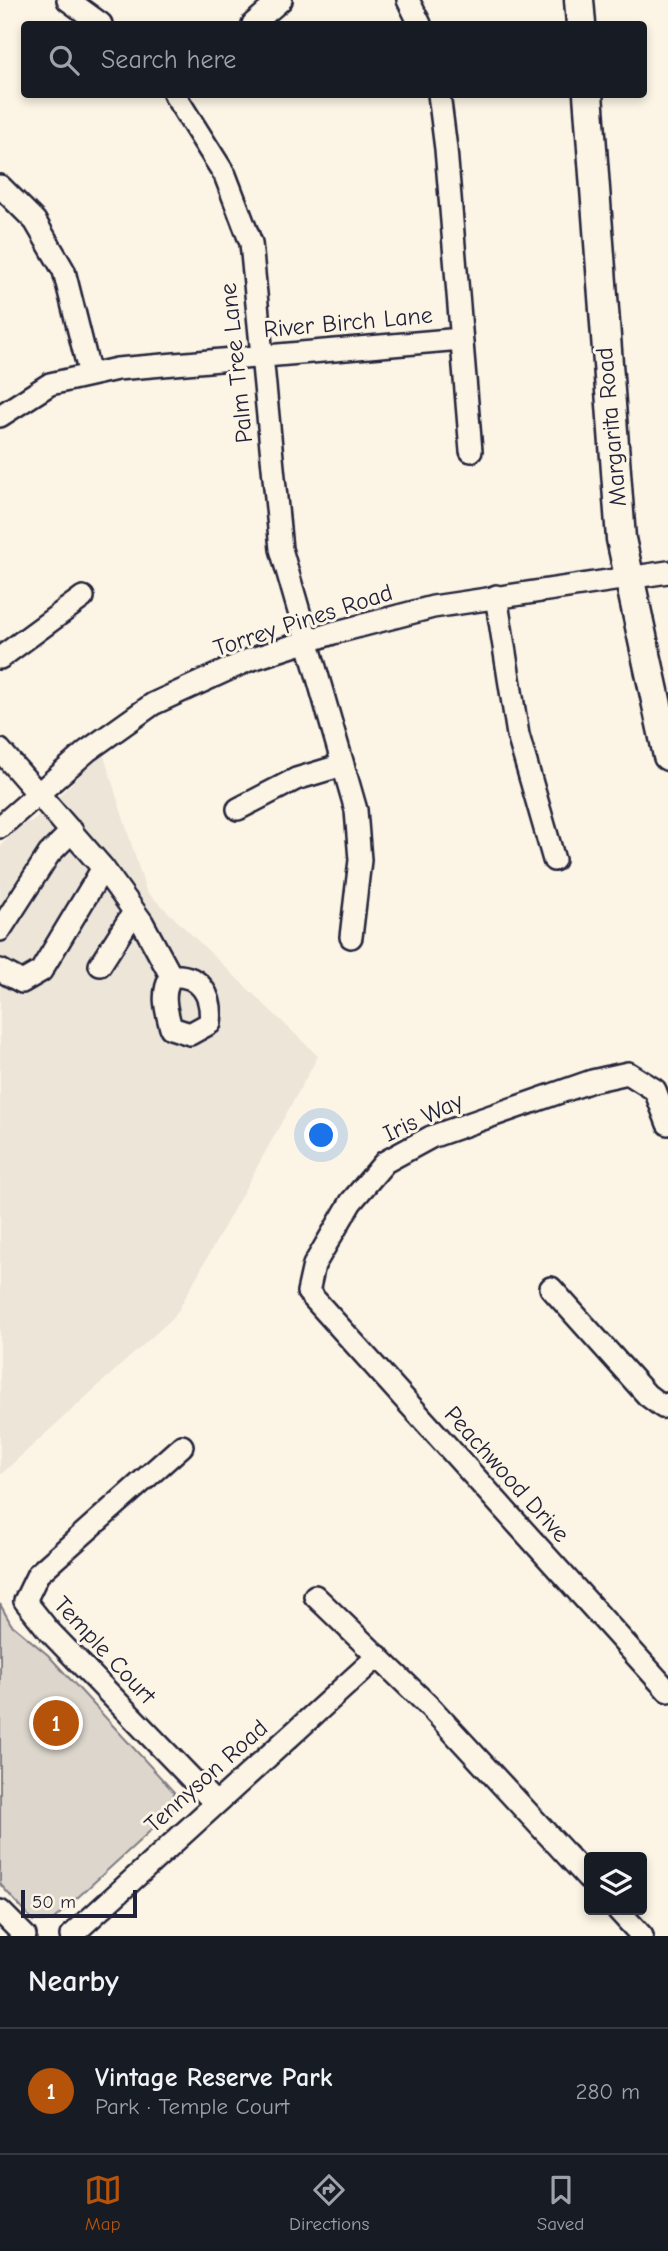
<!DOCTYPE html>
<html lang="en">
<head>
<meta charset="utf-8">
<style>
  body { margin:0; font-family:"Comic Neue",sans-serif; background:#242831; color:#f1f3f6 }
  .controls { position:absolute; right:21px; bottom:21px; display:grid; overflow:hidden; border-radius:7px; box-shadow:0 4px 10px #0003 }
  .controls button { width:63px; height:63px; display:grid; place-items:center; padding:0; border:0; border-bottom:2px solid #363941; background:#171b24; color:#f1f3f6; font:35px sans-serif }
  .scale { position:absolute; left:21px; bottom:18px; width:116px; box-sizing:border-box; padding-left:7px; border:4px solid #22223b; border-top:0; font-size:19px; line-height:24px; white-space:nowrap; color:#22223b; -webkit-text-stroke:5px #fcf5e5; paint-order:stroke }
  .you { position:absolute; left:322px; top:1136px; width:24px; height:24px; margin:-18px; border:5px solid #fff; border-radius:50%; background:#1a73e8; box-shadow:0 0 0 10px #1a73e833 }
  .badge { display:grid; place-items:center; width:46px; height:46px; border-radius:50%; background:#b45309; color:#fff; font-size:23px; font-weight:700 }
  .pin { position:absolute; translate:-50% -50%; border:4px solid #fff; box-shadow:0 2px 7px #0006 }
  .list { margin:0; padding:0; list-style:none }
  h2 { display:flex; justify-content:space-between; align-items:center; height:91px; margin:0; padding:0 28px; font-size:30px }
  h2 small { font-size:23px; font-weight:400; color:#9ea1a6 }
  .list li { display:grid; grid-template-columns:46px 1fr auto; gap:21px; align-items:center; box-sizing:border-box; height:126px; padding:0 28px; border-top:2px solid #363941 }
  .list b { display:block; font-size:26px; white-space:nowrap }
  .list p { margin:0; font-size:23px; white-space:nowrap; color:#9ea1a6 }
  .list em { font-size:23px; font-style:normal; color:#9ea1a6 }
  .icon { flex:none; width:38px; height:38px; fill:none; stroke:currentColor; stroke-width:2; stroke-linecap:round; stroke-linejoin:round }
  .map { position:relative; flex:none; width:668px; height:1936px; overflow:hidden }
  .search { position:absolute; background:#171b24; box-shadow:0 4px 10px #0003; left:21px; right:21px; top:21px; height:77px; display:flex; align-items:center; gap:18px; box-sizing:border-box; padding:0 24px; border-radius:7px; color:#9ea1a6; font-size:26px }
  .sheet { height:217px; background:#171b24 }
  nav { display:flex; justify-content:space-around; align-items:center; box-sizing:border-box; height:98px; border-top:2px solid #363941; background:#171b24; font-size:19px; color:#9ea1a6 }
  nav a { display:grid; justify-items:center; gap:4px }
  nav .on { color:#b45309 }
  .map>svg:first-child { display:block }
  .built { fill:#ece5d8 }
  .green { fill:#dcd6cc; stroke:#7f7c84; stroke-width:2 }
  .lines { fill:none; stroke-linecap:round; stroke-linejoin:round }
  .minor-casing { stroke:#22223b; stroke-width:26 }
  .major-casing { stroke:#22223b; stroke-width:33 }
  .minor { stroke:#fcf5e5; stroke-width:21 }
  .major { stroke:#fcf5e5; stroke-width:28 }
  .labels { text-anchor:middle; stroke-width:6; stroke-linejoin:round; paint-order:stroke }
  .street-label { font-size:24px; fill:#22223b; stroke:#fcf5e5 }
</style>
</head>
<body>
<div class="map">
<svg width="668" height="1936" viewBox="0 0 668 1936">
  <rect width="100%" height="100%" fill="#fcf5e5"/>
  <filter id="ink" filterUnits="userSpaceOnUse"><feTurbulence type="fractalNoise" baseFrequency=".0143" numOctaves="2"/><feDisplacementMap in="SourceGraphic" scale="14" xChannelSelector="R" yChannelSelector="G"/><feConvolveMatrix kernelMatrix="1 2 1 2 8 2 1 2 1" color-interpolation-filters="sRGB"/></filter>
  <g filter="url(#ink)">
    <path class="built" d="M 103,753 L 146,891 L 318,1056 L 175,1316 L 0,1475 L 0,847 L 20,824 L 33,821 Z"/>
    <path class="green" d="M 0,1604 L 11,1624 L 48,1655 L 174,1792 L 172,1811 L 52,1921 L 33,1921 L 0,1884 Z"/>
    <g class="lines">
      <g class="minor-casing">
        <path id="minor" d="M 68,0 L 101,24
          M 408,0 L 420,24
          M 253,24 L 281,0
          M 174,94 L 225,175 L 251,243 L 281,549 L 356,810 L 360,860 L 351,937
          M 439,94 L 446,149 L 471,451
          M 0,186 L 35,221 L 64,271 L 90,375
          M 0,416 L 50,384 L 117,369 L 461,339
          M 496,596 L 518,735 L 554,860
          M 0,658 L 83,597
          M 0,750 L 103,868 L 41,971 L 22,982 L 0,970
          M 238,809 L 296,779 L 343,765
          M 0,827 L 87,751 L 153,704 L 249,660 L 333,633 L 433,607 L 668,572
          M 103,868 L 142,922 L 171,976
          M 0,930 L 49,854 L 72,831
          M 100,965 L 134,912
          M 171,976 C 201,974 213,996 210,1023 L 190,1034 L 171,1028 C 166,1010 161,994 171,976 Z
          M 668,1124 L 655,1090 L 628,1073 L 592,1081 L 431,1137 L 385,1162 L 351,1202 L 314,1265 L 308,1292 L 668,1691
          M 551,1288 L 647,1395 L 663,1407 L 668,1404
          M 182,1446 L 38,1574 L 25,1601 L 49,1631 L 215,1803
          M 315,1596 L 431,1708 L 589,1879
          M 618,1910 L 642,1936
          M 0,1911 L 25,1936
          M 71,1936 L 378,1656"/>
      </g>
      <g class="major-casing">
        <path id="major" d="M 579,0 L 581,24
          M 588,94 L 621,539 L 668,756"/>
      </g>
      <use href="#minor" class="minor"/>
      <use href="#major" class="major"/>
    </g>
  </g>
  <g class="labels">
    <g class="street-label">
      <text transform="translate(348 322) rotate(-5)" y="8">River Birch Lane</text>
      <text transform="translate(236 363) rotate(-96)" y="8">Palm Tree Lane</text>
      <text transform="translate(611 427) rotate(-95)" y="8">Margarita Road</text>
      <text transform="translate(303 620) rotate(-18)" y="8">Torrey Pines Road</text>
      <text transform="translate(423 1117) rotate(-25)" y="8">Iris Way</text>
      <text transform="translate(507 1474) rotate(48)" y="8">Peachwood Drive</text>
      <text transform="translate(105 1650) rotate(47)" y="8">Temple Court</text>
      <text transform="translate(206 1776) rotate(-42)" y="8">Tennyson Road</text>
    </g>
  </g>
</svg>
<div class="controls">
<button><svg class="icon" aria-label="layers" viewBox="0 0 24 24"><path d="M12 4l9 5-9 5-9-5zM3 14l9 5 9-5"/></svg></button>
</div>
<div class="scale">50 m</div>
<div class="you"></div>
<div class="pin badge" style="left:56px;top:1723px">1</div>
<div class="search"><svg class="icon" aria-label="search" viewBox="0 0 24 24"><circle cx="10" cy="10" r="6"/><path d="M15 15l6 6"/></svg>Search here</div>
</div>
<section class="sheet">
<h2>Nearby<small></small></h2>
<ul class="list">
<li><span class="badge">1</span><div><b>Vintage Reserve Park</b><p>Park · Temple Court</p></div><em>280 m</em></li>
</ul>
</section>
<nav>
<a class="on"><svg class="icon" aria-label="map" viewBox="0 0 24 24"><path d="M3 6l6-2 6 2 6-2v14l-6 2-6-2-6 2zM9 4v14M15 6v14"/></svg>Map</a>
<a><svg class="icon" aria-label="directions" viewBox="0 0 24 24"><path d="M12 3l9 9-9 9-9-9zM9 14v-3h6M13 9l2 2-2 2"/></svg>Directions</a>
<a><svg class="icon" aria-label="saved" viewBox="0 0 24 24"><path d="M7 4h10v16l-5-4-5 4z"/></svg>Saved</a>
</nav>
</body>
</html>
